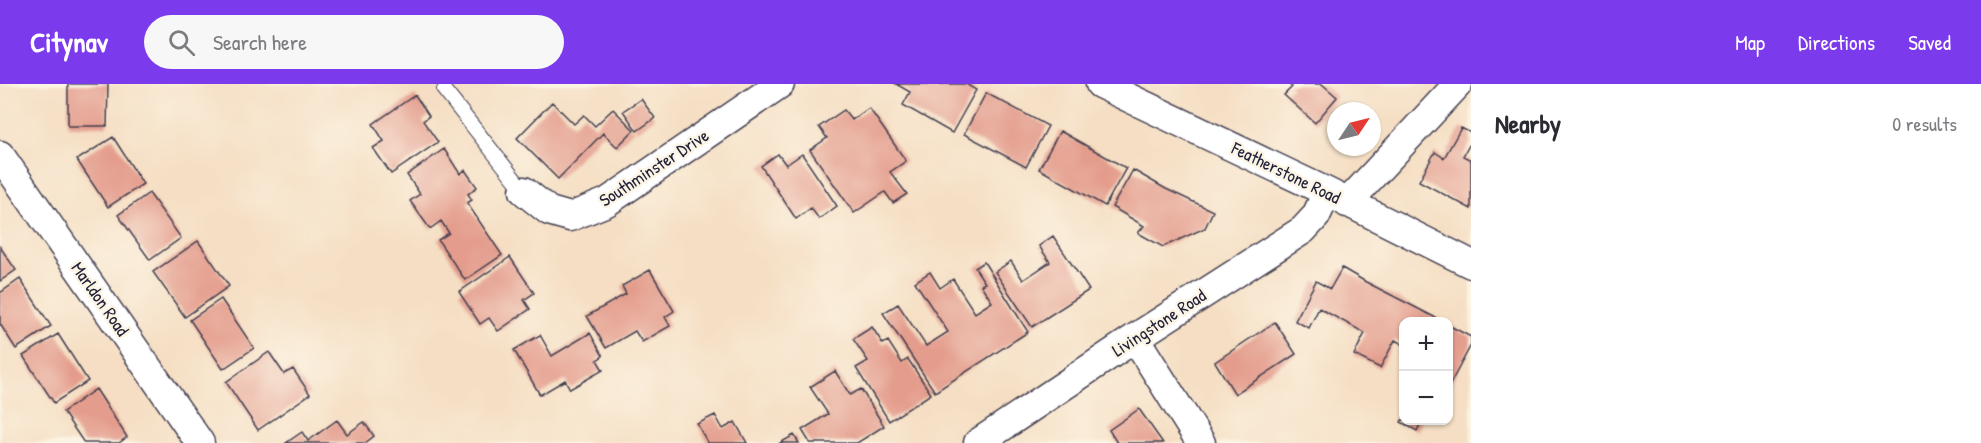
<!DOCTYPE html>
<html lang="en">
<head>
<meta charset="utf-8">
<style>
  body { margin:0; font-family:"Patrick Hand",sans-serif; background:#f7f7f7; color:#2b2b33 }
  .controls { position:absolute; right:18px; bottom:18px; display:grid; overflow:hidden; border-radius:12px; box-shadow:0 2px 4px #0004 }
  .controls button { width:54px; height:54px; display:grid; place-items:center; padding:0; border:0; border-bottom:2px solid #e1e1e2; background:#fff; color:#2b2b33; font:30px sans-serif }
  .compass { position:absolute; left:1327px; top:18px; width:54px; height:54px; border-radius:50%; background:#fff; box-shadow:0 2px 4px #0004; rotate:55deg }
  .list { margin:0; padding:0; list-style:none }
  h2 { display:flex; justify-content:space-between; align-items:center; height:78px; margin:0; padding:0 24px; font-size:26px }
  h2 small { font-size:20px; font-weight:400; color:#7c7c81 }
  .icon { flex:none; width:33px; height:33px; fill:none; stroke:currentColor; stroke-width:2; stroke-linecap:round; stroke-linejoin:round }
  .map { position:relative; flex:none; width:1471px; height:359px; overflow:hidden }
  header { display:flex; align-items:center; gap:36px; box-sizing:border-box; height:84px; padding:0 30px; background:#7c3aed; color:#fff }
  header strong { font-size:28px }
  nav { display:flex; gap:33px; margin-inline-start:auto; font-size:21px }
  .search { width:420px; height:54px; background:#f7f7f7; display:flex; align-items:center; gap:15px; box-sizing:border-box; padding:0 21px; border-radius:33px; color:#7c7c81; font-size:22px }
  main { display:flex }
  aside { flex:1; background:#fff }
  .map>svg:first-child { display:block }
  .building { fill:#e49d8d }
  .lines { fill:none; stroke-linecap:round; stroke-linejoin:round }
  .lane-casing { stroke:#423e4f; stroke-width:16 }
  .street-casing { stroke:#423e4f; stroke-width:31 }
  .lane { stroke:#fff; stroke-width:14 }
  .street { stroke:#fff; stroke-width:28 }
  .labels { text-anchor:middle; stroke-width:5; stroke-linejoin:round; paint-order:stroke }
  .street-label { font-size:18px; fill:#22223b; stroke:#fcf5e5 }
</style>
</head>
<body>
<header>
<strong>Citynav</strong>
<div class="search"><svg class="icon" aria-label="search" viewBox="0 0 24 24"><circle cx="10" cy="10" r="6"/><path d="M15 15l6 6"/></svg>Search here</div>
<nav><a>Map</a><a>Directions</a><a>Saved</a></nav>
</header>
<main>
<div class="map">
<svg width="1471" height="359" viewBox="0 0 1471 359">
  <rect width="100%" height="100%" fill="#fcf5e5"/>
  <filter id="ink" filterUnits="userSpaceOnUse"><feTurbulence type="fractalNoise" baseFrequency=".0167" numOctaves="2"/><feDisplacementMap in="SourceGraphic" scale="12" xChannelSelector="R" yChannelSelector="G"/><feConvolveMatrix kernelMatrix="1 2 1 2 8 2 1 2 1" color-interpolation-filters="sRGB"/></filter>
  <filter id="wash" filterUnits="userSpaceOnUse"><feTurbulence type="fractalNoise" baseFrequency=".008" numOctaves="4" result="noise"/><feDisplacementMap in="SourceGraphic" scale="24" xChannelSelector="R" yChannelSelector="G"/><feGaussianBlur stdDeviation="1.35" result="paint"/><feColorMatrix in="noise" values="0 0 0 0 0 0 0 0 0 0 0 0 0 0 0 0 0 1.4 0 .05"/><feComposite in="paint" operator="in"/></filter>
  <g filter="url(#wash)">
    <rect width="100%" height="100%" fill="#f5dec3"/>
    <g id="blocks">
      <path class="building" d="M 68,0 L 108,0 L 107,42 L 68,42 Z
        M 896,0 L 966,0 L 976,6 L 952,49 L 903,21 L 910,8 Z
        M 1288,0 L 1322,0 L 1337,13 L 1315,39 L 1284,11 L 1292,3 Z
        M 986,9 L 1048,42 L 1026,83 L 964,50 Z
        M 415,11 L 429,32 L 423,37 L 438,58 L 391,90 L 373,64 L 384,57 L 373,40 Z
        M 641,15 L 655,34 L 637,47 L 623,27 Z
        M 552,18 L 574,40 L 584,31 L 595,42 L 613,25 L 634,46 L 617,63 L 603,49 L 558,95 L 517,54 Z
        M 869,24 L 906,77 L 890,88 L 907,110 L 893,119 L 885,108 L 854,129 L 810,66 L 827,54 L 819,43 L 844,26 L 852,36 Z
        M 1461,44 L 1471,49 L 1471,58 L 1463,72 L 1471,76 L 1471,125 L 1419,97 L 1435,68 L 1444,74 Z
        M 1060,47 L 1126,84 L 1105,122 L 1039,85 Z
        M 113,53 L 143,100 L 108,123 L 77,76 Z
        M 444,65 L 460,90 L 465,86 L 477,103 L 468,110 L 472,116 L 467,119 L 502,171 L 465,196 L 438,156 L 449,149 L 441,137 L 430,145 L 410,117 L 420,110 L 407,91 Z
        M 778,70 L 786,81 L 802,70 L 837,122 L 819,135 L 811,124 L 796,135 L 761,82 Z
        M 1133,86 L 1166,105 L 1213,127 L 1205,144 L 1163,163 L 1138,149 L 1144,142 L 1112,123 Z
        M 149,109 L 181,154 L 150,176 L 118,131 Z
        M 1053,152 L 1089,206 L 1032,243 L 995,188 L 1011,177 L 1023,196 L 1050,178 L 1039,162 Z
        M 198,157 L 229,202 L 185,233 L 153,188 Z
        M 0,163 L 16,186 L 0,197 Z
        M 510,173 L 534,209 L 524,216 L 530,225 L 498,247 L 489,234 L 480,240 L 459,208 Z
        M 984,178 L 1028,248 L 935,308 L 883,229 L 898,220 L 926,262 L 948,248 L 915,198 L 930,188 L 940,204 L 953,195 L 975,229 L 992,218 L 981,201 L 985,199 L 975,184 Z
        M 1342,184 L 1366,198 L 1442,237 L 1404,237 L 1404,261 L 1395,256 L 1380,284 L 1354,271 L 1365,249 L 1319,224 L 1309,244 L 1295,237 L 1316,197 L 1330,205 Z
        M 650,186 L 674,227 L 665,233 L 670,242 L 642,258 L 635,247 L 606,264 L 587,232 L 626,210 L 622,202 Z
        M 20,195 L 51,242 L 16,265 L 0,240 L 0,209 Z
        M 221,215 L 254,264 L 223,285 L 190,236 Z
        M 1275,238 L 1296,270 L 1235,310 L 1215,278 Z
        M 1448,241 L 1471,253 L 1471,261 L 1448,304 Z
        M 872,243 L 883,260 L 888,257 L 902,279 L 908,275 L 931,310 L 889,337 L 856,284 L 868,277 L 853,255 Z
        M 590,249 L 603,272 L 597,276 L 603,286 L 570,305 L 565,296 L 540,311 L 514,266 L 540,251 L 552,272 Z
        M 58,250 L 88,297 L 54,319 L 23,272 Z
        M 269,268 L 284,290 L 293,285 L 310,310 L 258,346 L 226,298 Z
        M 835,287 L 850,311 L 861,305 L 884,342 L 857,359 L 810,359 L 802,346 L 828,330 L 810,303 Z
        M 96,305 L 127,353 L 119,359 L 84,359 L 63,328 Z
        M 1139,325 L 1163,359 L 1117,359 L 1109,346 Z
        M 715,331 L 723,345 L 735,338 L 747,359 L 708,359 L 697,340 Z
        M 337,336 L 347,350 L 364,338 L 374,352 L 365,359 L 286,359 L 302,348 L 308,357 Z
        M 1402,336 L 1422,336 L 1417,347 L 1401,338 Z
        M 794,351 L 799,359 L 780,359 Z"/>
    </g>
  </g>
  <g filter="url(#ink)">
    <use href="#blocks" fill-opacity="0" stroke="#423e4f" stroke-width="1.5"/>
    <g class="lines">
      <g class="lane-casing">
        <path id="lane" d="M 444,6 L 524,107"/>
      </g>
      <g class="street-casing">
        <path id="street" d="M 1100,0 L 1327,108 L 1471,180
          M 0,71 L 200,359
          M 524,107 L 549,127 L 570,133 L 607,118 L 780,0
          M 1347,119 L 1458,0
          M 1135,254 L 1201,359
          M 978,359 L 1135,254 L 1303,146 L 1316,132 L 1327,108"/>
      </g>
      <use href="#lane" class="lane"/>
      <use href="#street" class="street"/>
    </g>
  </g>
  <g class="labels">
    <g class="street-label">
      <text transform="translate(654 84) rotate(-33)" y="6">Southminster Drive</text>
      <text transform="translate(1286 89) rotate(26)" y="6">Featherstone Road</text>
      <text transform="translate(100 215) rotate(55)" y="6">Marldon Road</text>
      <text transform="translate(1159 239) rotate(-33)" y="6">Livingstone Road</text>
    </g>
  </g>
</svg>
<div class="controls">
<button>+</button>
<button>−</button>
</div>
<svg class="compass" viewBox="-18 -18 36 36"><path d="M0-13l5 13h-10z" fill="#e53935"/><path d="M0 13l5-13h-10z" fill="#7c7c81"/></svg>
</div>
<aside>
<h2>Nearby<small>0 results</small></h2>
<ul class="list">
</ul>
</aside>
</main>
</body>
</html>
